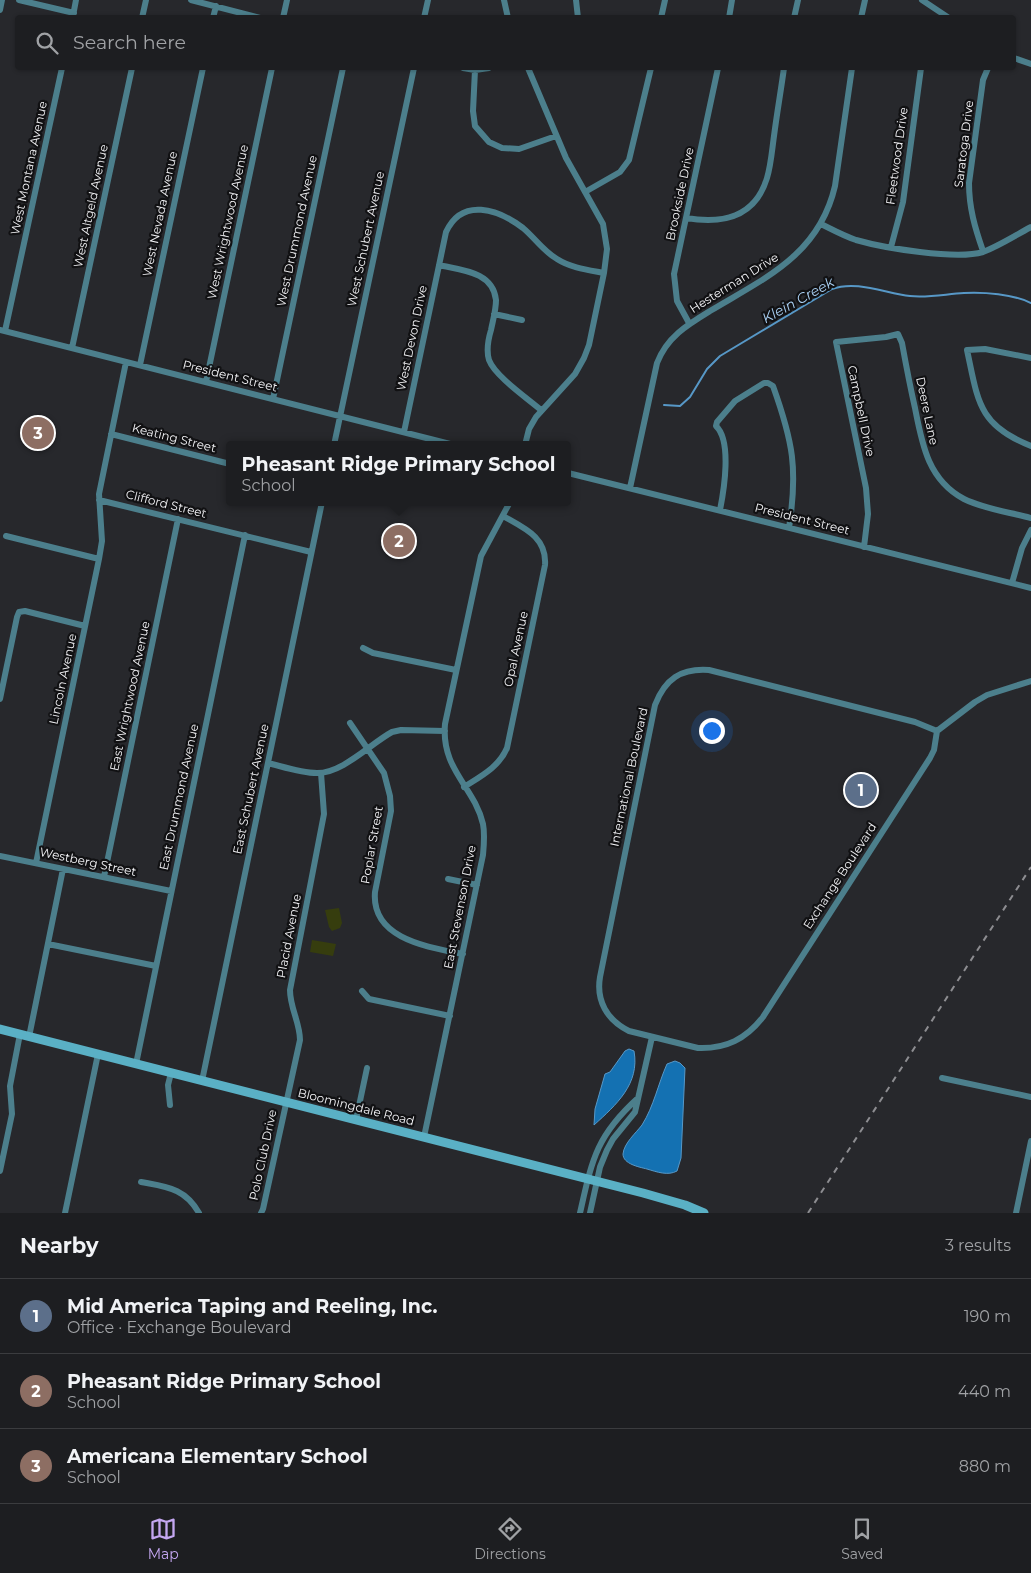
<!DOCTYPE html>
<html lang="en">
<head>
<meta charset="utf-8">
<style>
  body { margin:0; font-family:Montserrat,sans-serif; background:#25272a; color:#f1f3f6 }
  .you { position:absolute; left:711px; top:730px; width:18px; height:18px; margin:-12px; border:4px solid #fff; border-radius:50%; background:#1a73e8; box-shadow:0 0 0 8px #1a73e833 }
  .badge { display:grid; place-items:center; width:32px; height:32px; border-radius:50%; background:#c4a7f1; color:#fff; font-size:16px; font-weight:700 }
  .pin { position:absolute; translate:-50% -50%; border:2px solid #fff; box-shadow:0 1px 5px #0006 }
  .popup { position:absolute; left:226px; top:441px; width:345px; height:65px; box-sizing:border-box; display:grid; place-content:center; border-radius:5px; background:#1d1e21; filter:drop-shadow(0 1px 4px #0005); font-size:16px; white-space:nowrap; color:#a0a2a5 }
  .popup b { font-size:19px; color:#f1f3f6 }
  .popup::after { content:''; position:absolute; left:50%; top:100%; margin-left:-10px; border:10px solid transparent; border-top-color:#1d1e21 }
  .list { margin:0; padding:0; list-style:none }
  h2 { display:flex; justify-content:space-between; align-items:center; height:65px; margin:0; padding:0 20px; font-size:21px }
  h2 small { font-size:16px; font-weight:400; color:#a0a2a5 }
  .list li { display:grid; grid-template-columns:32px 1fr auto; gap:15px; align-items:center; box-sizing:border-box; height:75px; padding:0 20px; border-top:1px solid #3b3c3f }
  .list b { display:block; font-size:19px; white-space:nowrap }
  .list p { margin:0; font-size:16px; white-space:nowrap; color:#a0a2a5 }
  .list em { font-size:16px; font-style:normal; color:#a0a2a5 }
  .icon { flex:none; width:28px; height:28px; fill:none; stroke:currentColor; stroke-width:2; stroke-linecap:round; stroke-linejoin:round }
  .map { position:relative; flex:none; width:1031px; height:1213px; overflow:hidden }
  .search { position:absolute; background:#1d1e21; box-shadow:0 1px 4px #0004; left:15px; right:15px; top:15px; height:55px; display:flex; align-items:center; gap:12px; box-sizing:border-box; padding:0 18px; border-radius:5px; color:#a0a2a5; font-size:19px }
  .sheet { height:290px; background:#1d1e21 }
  nav { display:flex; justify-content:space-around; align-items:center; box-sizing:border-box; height:70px; border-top:1px solid #3b3c3f; background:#1d1e21; font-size:14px; color:#a0a2a5 }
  nav a { display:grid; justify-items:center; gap:2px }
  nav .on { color:#c4a7f1 }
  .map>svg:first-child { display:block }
  .green { fill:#363d0e }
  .water { fill:#1471b2; stroke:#5798c7 }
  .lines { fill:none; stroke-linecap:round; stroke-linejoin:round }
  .stream { stroke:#5798c7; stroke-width:2 }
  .minor { stroke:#4c7f8c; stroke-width:6 }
  .secondary { stroke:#5ab0c5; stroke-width:9 }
  .rail { stroke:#8d8d91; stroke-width:2; stroke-dasharray:6 6; stroke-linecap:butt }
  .labels { text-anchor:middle; stroke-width:4.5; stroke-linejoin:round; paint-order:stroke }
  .street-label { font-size:12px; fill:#f4f4f7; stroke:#111113 }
  .water-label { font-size:14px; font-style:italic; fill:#a9cff2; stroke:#111113 }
</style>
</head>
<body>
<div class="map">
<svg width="1031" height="1213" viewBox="0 0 1031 1213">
  <rect width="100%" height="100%" fill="#27282c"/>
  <path class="green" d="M 339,908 L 342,923 L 340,928 L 332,931 L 329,927 L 325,910 Z
    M 312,940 L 336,944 L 333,956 L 310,952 Z"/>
  <path class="water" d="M 629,1049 L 634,1051 C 640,1084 616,1105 594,1125 L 595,1109 L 605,1074 L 610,1072 L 625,1051 Z
    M 675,1061 L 680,1063 L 685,1068 L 681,1158 L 677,1171 C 668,1176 657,1172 647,1169 C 639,1167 623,1164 623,1154 C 624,1143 636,1133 642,1125 C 654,1106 658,1084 667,1064 Z"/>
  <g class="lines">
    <path class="stream" d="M 664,405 L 680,406 L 690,397 L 707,369 L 720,356 L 832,289 C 856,280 885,293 910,296 C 928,298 946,294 964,293 C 984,292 1013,294 1031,303"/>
    <path class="minor" d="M 19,0 L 74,13
      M 191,0 L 260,18
      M 504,0 L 508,18
      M 576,0 L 578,18
      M 922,0 L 949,18
      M 0,10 L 2,0
      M 73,16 L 76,0
      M 142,18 L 146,0
      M 213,18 L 216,6
      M 283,18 L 287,0
      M 424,18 L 428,0
      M 661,18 L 665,0
      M 729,18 L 732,0
      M 794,18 L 798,0
      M 861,18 L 865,0
      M 1014,58 L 1031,64
      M 463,68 L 475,70 L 489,68
      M 475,70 L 473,111 L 475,126 L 489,142 L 502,148 L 519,149 L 556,136
      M 585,192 L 620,172 L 629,160 L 651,68
      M 686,218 C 722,224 755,218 767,178 C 771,165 772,150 774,136 C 777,113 781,90 784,68
      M 821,224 C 833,230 844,236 856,240 C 884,248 956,260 983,252 C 999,246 1016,235 1031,227
      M 891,247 L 903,202 L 921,68
      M 983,251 C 975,228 969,208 969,183 L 983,80 L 988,68
      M 439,265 C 460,270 493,271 496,300 C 496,310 493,320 491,330 C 488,340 486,350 489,360 C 495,376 527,398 541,410
      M 494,314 L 522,320
      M 689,323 L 677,301 L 674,274 L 718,68
      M 0,330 L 454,445
      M 5,331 L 62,68
      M 72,348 L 132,68
      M 1031,358 L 985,349 L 967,350 C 978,401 978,425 1031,446
      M 140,365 L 203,68
      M 206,382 L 272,68
      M 273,399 L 343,68
      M 404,432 L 446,232 C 462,197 498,209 523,228 C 535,238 543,251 557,259 C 571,268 588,270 604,273
      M 111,434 L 230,464
      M 334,445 L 414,68
      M 525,445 L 529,429 L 536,417 L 575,374 L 584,358 L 589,345 L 604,273 L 607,249 L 603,224 L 566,158 L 528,68
      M 568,473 L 1031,588
      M 630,488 L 657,363 C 667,337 687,325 710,311 C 765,278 819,255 835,186 L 852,68
      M 99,500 L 311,552
      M 720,510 C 724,490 732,441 716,426 L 717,422 L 735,401 L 764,383 L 768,383 L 773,386 C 793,442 798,469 789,528
      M 6,536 L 99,559
      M 864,547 L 868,514 L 866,488 L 836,342 L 886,337 L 898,334 L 902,343 C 906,365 910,386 915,408 C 922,444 928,480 964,499 C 984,509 1009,512 1031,518
      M 1012,583 L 1022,548 L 1031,530
      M 363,648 L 373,653 L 456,670
      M 0,699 L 17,617 L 19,612 L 25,611 L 85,626
      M 350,723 L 384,773 L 390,796 L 391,811 L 375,892 C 371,939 428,947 463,954
      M 937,731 L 915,722 L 709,670 C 681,668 665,679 655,705 L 600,977 C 596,1001 607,1020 629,1031 L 698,1048 C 726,1049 746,1039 763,1017 L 930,758 L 934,750 L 937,731 L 975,702 L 987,695 L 1031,681
      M 268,763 C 284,767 301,773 317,773 C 343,773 370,744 392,732 L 401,730 L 445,731
      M 464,787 C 481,776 499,767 507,748 L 545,565 C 547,537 524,528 503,516
      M 0,856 L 171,891
      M 36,863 L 99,559 L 102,541 L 99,494 L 126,362
      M 104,877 L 178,519
      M 448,879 L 477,885
      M 48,944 L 156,966
      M 362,991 L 369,999 L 450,1016
      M 29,1037 L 63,869
      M 136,1064 L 245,535
      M 942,1078 L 1031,1097
      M 202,1081 L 322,502
      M 170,1105 L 168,1085 L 171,1073
      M 356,1120 L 367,1068
      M 424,1137 L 483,855 C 484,844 485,834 483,824 C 474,786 441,770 445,724 L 481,556 L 510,502
      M 0,1171 L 12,1114 L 10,1086 L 20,1034
      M 141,1182 C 167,1187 185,1188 199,1213
      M 65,1213 L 98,1054
      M 261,1213 L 263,1209 L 300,1040 C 300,1023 290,1008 290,990 L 324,814 L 321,773
      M 580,1213 C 592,1160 596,1136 638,1098
      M 590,1213 L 600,1167 L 607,1150 L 613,1139 L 635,1112 L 652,1037
      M 1016,1213 L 1031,1141"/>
    <path class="secondary" d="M 0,1029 L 643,1193 L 685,1205 L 704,1213"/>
    <path class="rail" d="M 808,1213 L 1031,867"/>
  </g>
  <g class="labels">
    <g class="street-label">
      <text transform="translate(964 144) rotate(-83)" y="4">Saratoga Drive</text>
      <text transform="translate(897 156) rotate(-82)" y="4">Fleetwood Drive</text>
      <text transform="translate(29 168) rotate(-78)" y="4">West Montana Avenue</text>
      <text transform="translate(680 194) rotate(-78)" y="4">Brookside Drive</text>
      <text transform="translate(91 206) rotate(-78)" y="4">West Altgeld Avenue</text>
      <text transform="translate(160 214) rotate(-78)" y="4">West Nevada Avenue</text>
      <text transform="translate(228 222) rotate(-78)" y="4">West Wrightwood Avenue</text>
      <text transform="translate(297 231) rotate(-78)" y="4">West Drummond Avenue</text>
      <text transform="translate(366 239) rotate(-78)" y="4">West Schubert Avenue</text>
      <text transform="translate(734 283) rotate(-32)" y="4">Hesterman Drive</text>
      <text transform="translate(412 338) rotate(-78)" y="4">West Devon Drive</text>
      <text transform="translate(230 376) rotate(14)" y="4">President Street</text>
      <text transform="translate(861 411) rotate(78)" y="4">Campbell Drive</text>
      <text transform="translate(927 411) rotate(78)" y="4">Deere Lane</text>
      <text transform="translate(174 438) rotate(14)" y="4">Keating Street</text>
      <text transform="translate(166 504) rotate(14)" y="4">Clifford Street</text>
      <text transform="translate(802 519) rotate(14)" y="4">President Street</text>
      <text transform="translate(516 649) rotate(-78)" y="4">Opal Avenue</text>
      <text transform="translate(63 679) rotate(-78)" y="4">Lincoln Avenue</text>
      <text transform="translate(130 696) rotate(-78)" y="4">East Wrightwood Avenue</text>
      <text transform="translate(629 777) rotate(-78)" y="4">International Boulevard</text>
      <text transform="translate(251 789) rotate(-78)" y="4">East Schubert Avenue</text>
      <text transform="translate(179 797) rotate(-78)" y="4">East Drummond Avenue</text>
      <text transform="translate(372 845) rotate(-80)" y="4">Poplar Street</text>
      <text transform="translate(88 862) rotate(12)" y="4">Westberg Street</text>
      <text transform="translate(840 876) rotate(-57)" y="4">Exchange Boulevard</text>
      <text transform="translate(460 907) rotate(-79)" y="4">East Stevenson Drive</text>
      <text transform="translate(289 936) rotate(-79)" y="4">Placid Avenue</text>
      <text transform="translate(356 1107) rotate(14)" y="4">Bloomingdale Road</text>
      <text transform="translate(263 1155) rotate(-78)" y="4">Polo Club Drive</text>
    </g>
    <g class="water-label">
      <text transform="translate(798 300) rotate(-29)" y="5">Klein Creek</text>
    </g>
  </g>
</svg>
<div class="you"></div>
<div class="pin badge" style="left:861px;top:790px;background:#5c6f8a">1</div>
<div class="pin badge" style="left:399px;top:541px;background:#8d6e63">2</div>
<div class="popup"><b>Pheasant Ridge Primary School</b>School</div>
<div class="pin badge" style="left:38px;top:433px;background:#8d6e63">3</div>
<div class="search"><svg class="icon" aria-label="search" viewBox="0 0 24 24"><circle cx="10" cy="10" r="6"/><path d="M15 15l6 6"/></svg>Search here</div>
</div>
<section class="sheet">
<h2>Nearby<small>3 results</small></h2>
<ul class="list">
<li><span class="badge" style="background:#5c6f8a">1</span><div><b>Mid America Taping and Reeling, Inc.</b><p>Office · Exchange Boulevard</p></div><em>190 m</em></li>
<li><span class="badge" style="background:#8d6e63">2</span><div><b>Pheasant Ridge Primary School</b><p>School</p></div><em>440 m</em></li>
<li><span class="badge" style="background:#8d6e63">3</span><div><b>Americana Elementary School</b><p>School</p></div><em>880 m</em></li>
</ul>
</section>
<nav>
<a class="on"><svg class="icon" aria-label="map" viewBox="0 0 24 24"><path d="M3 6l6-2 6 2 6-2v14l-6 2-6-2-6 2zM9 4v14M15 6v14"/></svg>Map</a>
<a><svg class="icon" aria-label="directions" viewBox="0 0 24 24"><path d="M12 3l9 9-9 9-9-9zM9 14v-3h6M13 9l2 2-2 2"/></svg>Directions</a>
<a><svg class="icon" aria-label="saved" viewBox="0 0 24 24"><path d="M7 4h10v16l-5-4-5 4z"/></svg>Saved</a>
</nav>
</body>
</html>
